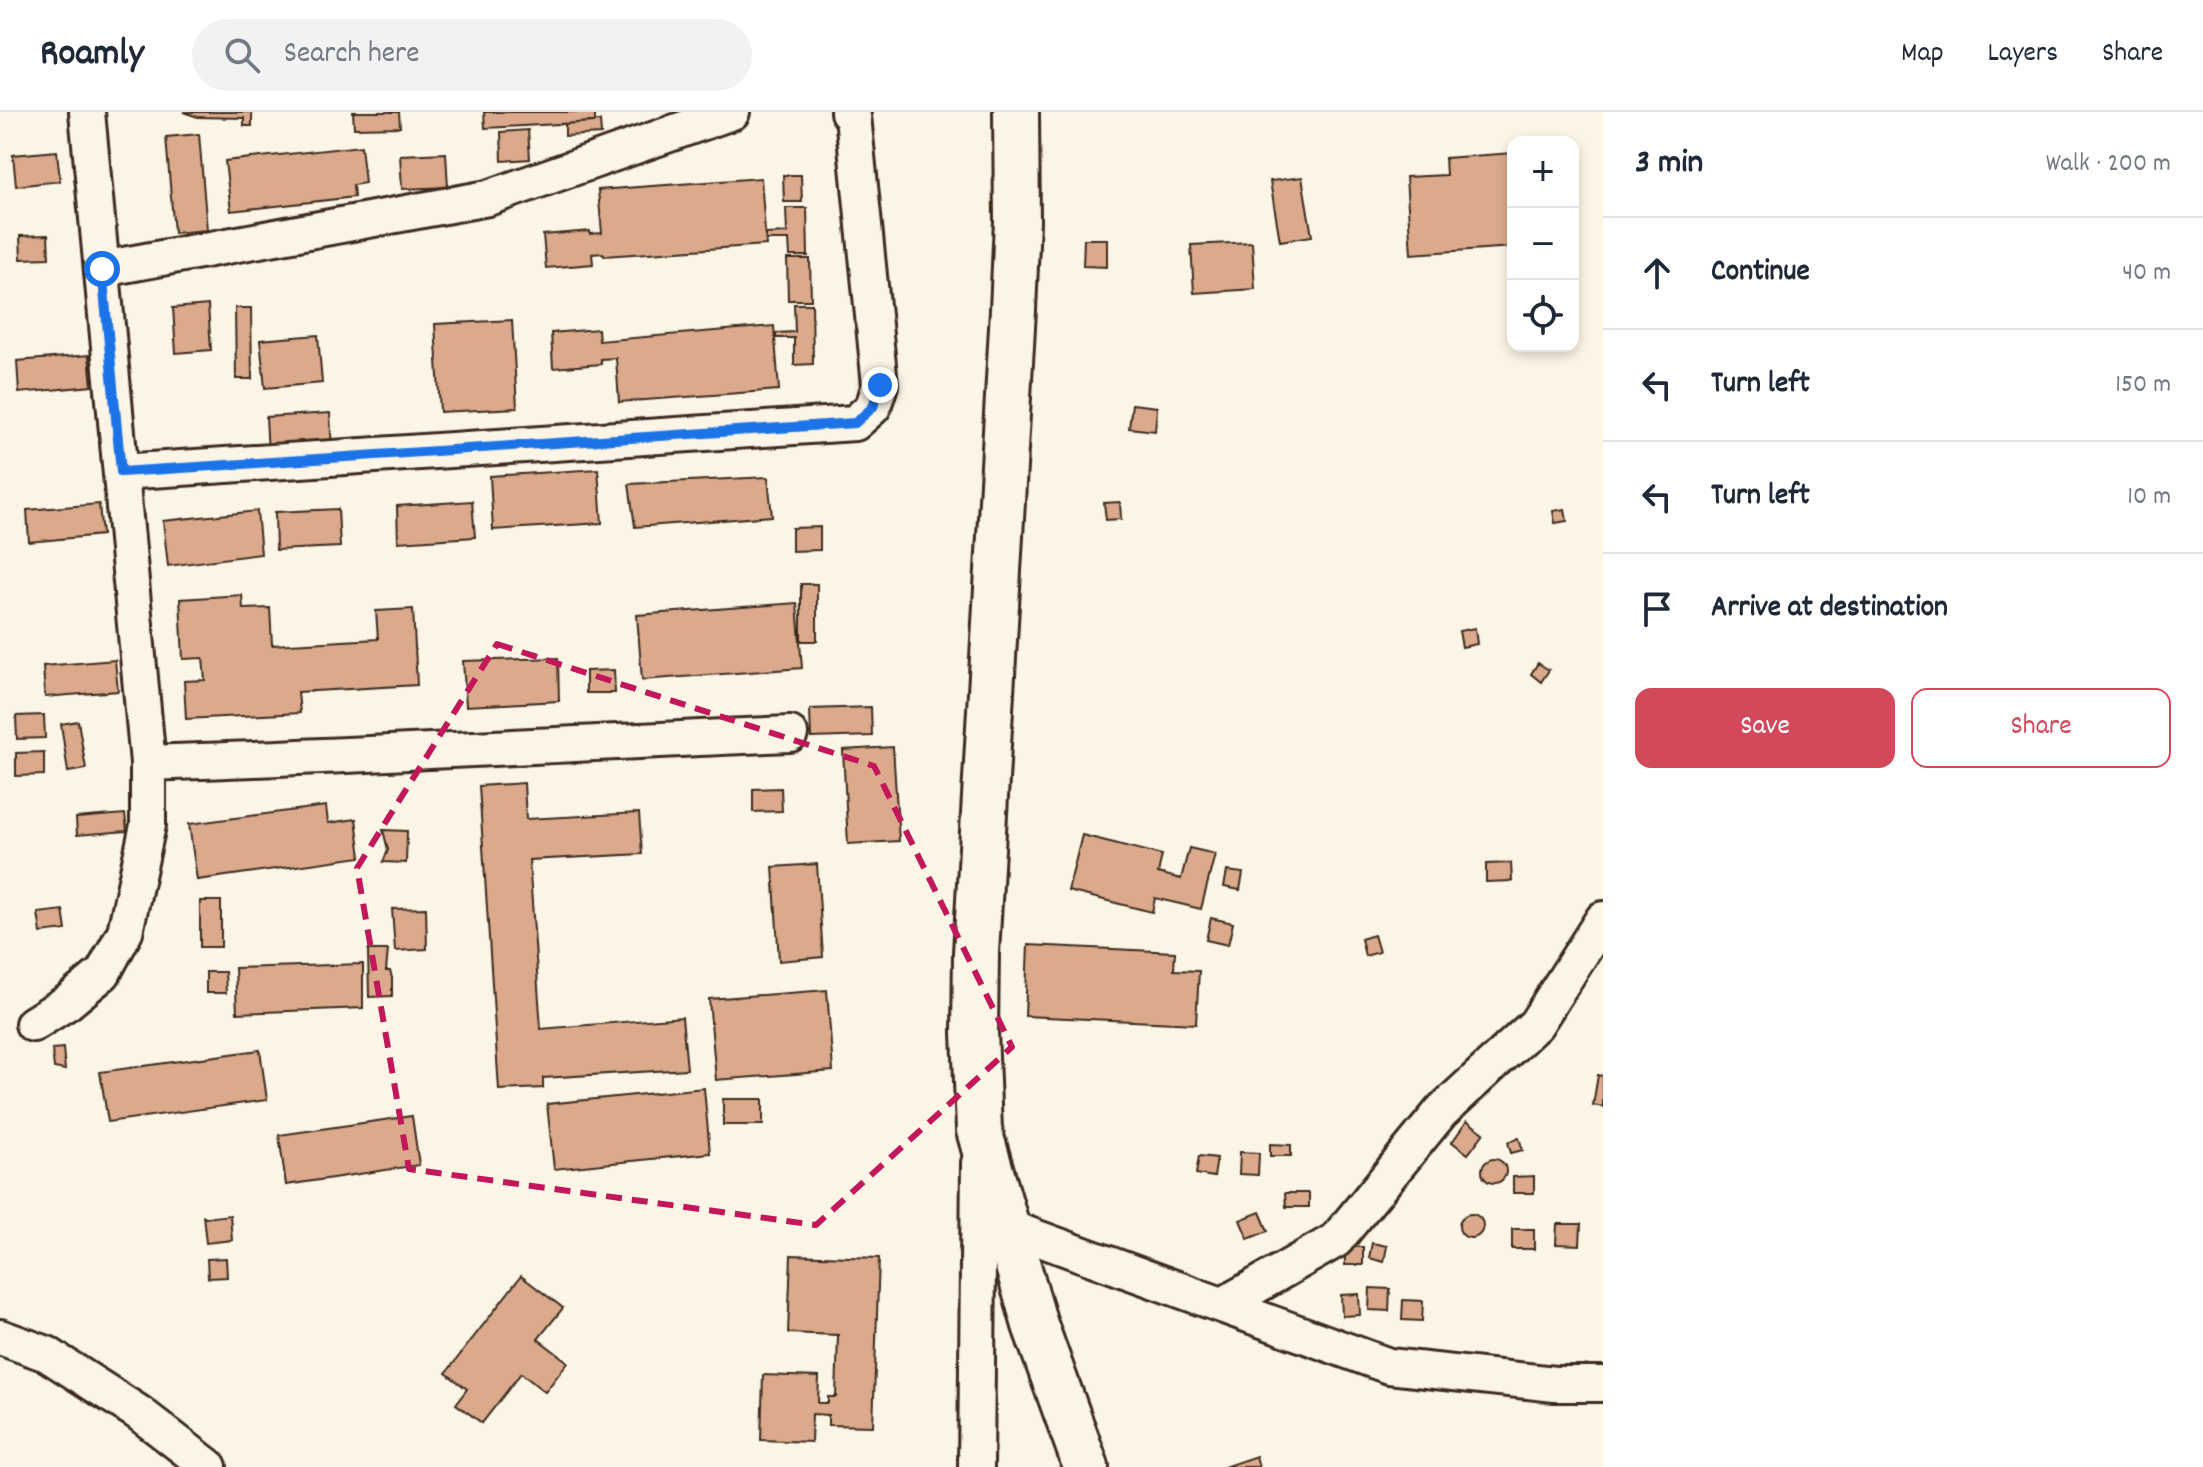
<!DOCTYPE html>
<html lang="en">
<head>
<meta charset="utf-8">
<style>
  body { margin:0; font-family:Dekko,sans-serif; background:#f2f2f3; color:#1f2937 }
  .controls { position:absolute; right:24px; top:24px; display:grid; overflow:hidden; border-radius:16px; box-shadow:0 4px 12px #0003 }
  .controls button { width:72px; height:72px; display:grid; place-items:center; padding:0; border:0; border-bottom:2px solid #e0e1e3; background:#fff; color:#1f2937; font:40px sans-serif }
  .stop { position:absolute; width:24px; height:24px; margin:-18px; border:6px solid #1a73e8; border-radius:50%; background:#fff }
  .stop.end { background:#1a73e8; border-color:#fff; box-shadow:0 2px 8px #0008 }
  .list { margin:0; padding:0; list-style:none }
  h2 { display:flex; justify-content:space-between; align-items:center; height:104px; margin:0; padding:0 32px; font-size:34px }
  h2 small { font-size:26px; font-weight:400; color:#747a83 }
  .list li { display:grid; grid-template-columns:52px 1fr auto; gap:24px; align-items:center; box-sizing:border-box; height:112px; padding:0 32px; border-top:2px solid #e0e1e3 }
  .list b { display:block; font-size:30px; white-space:nowrap }
  .list em { font-size:26px; font-style:normal; color:#747a83 }
  .actions { display:flex; gap:16px; padding:24px 32px }
  .actions a { flex:1; padding:18px 0; border:2px solid #d1495b; border-radius:16px; text-align:center; font-size:28px; color:#d1495b }
  .actions .main { background:#d1495b; color:#fff }
  .icon { flex:none; width:44px; height:44px; fill:none; stroke:currentColor; stroke-width:2; stroke-linecap:round; stroke-linejoin:round }
  .map { position:relative; flex:none; width:1603px; height:1355px; overflow:hidden }
  header { display:flex; align-items:center; gap:48px; box-sizing:border-box; height:112px; padding:0 40px; background:#fff; border-bottom:2px solid #e0e1e3 }
  header strong { font-size:38px }
  nav { display:flex; gap:44px; margin-inline-start:auto; font-size:28px }
  .search { width:560px; height:72px; background:#f2f2f3; display:flex; align-items:center; gap:20px; box-sizing:border-box; padding:0 28px; border-radius:44px; color:#747a83; font-size:30px }
  main { display:flex }
  aside { flex:1; background:#fff }
  .map>svg:first-child { display:block }
  .building { fill:#dbaa8d; stroke:#3b2a1e; stroke-width:2 }
  .lines { fill:none; stroke-linecap:round; stroke-linejoin:round }
  .street-casing { stroke:#3b2a1e; stroke-width:40 }
  .secondary-casing { stroke:#3b2a1e; stroke-width:50 }
  .street { stroke:#fcf5e5; stroke-width:34 }
  .secondary { stroke:#fcf5e5; stroke-width:44 }
  .route { stroke:#1a73e8; stroke-width:10 }
  .marked { fill:none; stroke:#c2185b; stroke-width:6; stroke-dasharray:16 10; stroke-linejoin:round }
</style>
</head>
<body>
<header>
<strong>Roamly</strong>
<div class="search"><svg class="icon" aria-label="search" viewBox="0 0 24 24"><circle cx="10" cy="10" r="6"/><path d="M15 15l6 6"/></svg>Search here</div>
<nav><a>Map</a><a>Layers</a><a>Share</a></nav>
</header>
<main>
<div class="map">
<svg width="1603" height="1355" viewBox="0 0 1603 1355">
  <rect width="100%" height="100%" fill="#fcf5e5"/>
  <filter id="ink" filterUnits="userSpaceOnUse"><feTurbulence type="fractalNoise" baseFrequency=".0125" numOctaves="2"/><feDisplacementMap in="SourceGraphic" scale="16" xChannelSelector="R" yChannelSelector="G"/><feConvolveMatrix kernelMatrix="1 2 1 2 8 2 1 2 1" color-interpolation-filters="sRGB"/></filter>
  <g filter="url(#ink)">
    <path class="building" d="M 183,0 L 252,0 L 252,14 L 244,14 L 244,6 L 198,5 Z
      M 353,0 L 399,0 L 400,15 L 354,16 Z
      M 484,0 L 595,0 L 595,10 L 485,16 Z
      M 600,9 L 601,22 L 565,24 L 565,12 Z
      M 528,18 L 530,47 L 502,49 L 501,20 Z
      M 199,22 L 207,118 L 174,121 L 166,25 Z
      M 361,34 L 365,71 L 353,73 L 354,85 L 231,99 L 225,49 Z
      M 57,39 L 60,69 L 16,74 L 13,43 Z
      M 446,41 L 448,75 L 402,77 L 400,43 Z
      M 1513,41 L 1513,135 L 1411,142 L 1406,65 L 1446,63 L 1445,46 Z
      M 783,63 L 801,63 L 802,90 L 784,90 Z
      M 1302,65 L 1312,124 L 1280,129 L 1270,69 Z
      M 761,66 L 766,133 L 604,144 L 603,141 L 592,142 L 593,152 L 546,156 L 543,123 L 590,119 L 590,122 L 602,121 L 598,78 Z
      M 786,96 L 807,96 L 808,144 L 790,144 L 789,128 L 766,128 L 766,122 L 787,121 Z
      M 48,123 L 49,146 L 21,147 L 20,124 Z
      M 1084,127 L 1107,127 L 1107,155 L 1083,154 Z
      M 1252,130 L 1255,177 L 1194,181 L 1191,133 Z
      M 787,147 L 810,147 L 811,188 L 788,188 Z
      M 794,192 L 812,192 L 813,252 L 794,253 L 794,226 L 776,226 L 776,221 L 795,220 Z
      M 208,193 L 211,238 L 176,241 L 173,196 Z
      M 235,196 L 251,196 L 252,267 L 236,267 Z
      M 512,208 L 517,296 L 440,300 L 435,212 Z
      M 774,214 L 779,278 L 619,290 L 616,246 L 601,247 L 601,252 L 553,256 L 551,221 L 598,217 L 599,229 Z
      M 318,223 L 322,271 L 265,276 L 260,228 Z
      M 89,243 L 92,274 L 19,281 L 17,249 Z
      M 1132,292 L 1157,295 L 1155,319 L 1129,316 Z
      M 330,301 L 332,339 L 268,342 L 266,305 Z
      M 598,357 L 602,411 L 493,418 L 490,364 Z
      M 768,365 L 772,404 L 635,415 L 629,372 Z
      M 472,389 L 475,425 L 398,430 L 397,394 Z
      M 1120,390 L 1121,407 L 1106,408 L 1104,391 Z
      M 99,392 L 102,423 L 29,430 L 27,398 Z
      M 338,397 L 340,435 L 276,438 L 275,400 Z
      M 1565,397 L 1567,409 L 1555,411 L 1553,399 Z
      M 257,399 L 261,442 L 168,454 L 163,409 Z
      M 820,415 L 820,438 L 792,439 L 792,416 Z
      M 801,472 L 817,472 L 817,529 L 801,529 Z
      M 242,483 L 243,497 L 270,496 L 272,533 L 378,527 L 376,499 L 413,497 L 417,573 L 298,580 L 300,601 L 186,607 L 184,569 L 205,568 L 203,546 L 183,547 L 180,487 Z
      M 797,491 L 802,556 L 642,568 L 637,503 Z
      M 1475,516 L 1477,532 L 1462,535 L 1459,519 Z
      M 558,546 L 559,589 L 466,594 L 463,549 Z
      M 115,548 L 118,579 L 45,585 L 43,554 Z
      M 1538,551 L 1549,558 L 1541,570 L 1531,562 Z
      M 614,558 L 615,581 L 586,581 L 586,559 Z
      M 871,595 L 872,624 L 811,626 L 810,597 Z
      M 44,603 L 45,626 L 17,627 L 16,604 Z
      M 78,609 L 86,657 L 68,660 L 61,612 Z
      M 893,635 L 899,729 L 848,732 L 843,638 Z
      M 44,640 L 44,663 L 16,664 L 16,641 Z
      M 524,671 L 526,707 L 639,701 L 642,742 L 529,748 L 541,917 L 682,905 L 687,957 L 543,966 L 543,976 L 499,978 L 479,674 Z
      M 781,676 L 782,699 L 753,700 L 753,677 Z
      M 326,694 L 328,711 L 356,707 L 361,745 L 197,768 L 189,712 Z
      M 125,702 L 127,719 L 77,723 L 76,706 Z
      M 383,718 L 407,719 L 406,751 L 383,750 L 388,738 Z
      M 1082,723 L 1162,743 L 1158,761 L 1181,767 L 1189,736 L 1215,742 L 1201,797 L 1155,786 L 1152,800 L 1068,779 Z
      M 1511,751 L 1512,769 L 1486,770 L 1486,752 Z
      M 817,752 L 823,845 L 779,849 L 773,755 Z
      M 1227,759 L 1243,761 L 1240,778 L 1224,775 Z
      M 200,789 L 221,789 L 221,835 L 200,835 Z
      M 426,796 L 427,837 L 395,839 L 392,797 Z
      M 63,798 L 66,818 L 41,821 L 38,801 Z
      M 1211,806 L 1233,811 L 1228,833 L 1206,828 Z
      M 1374,823 L 1379,840 L 1365,844 L 1361,827 Z
      M 1028,833 L 1175,840 L 1174,858 L 1199,859 L 1196,912 L 1025,904 Z
      M 368,838 L 388,838 L 386,859 L 390,859 L 392,866 L 392,884 L 369,885 Z
      M 363,852 L 363,896 L 237,901 L 235,856 Z
      M 206,860 L 225,860 L 226,881 L 206,881 Z
      M 827,878 L 833,959 L 716,968 L 709,887 Z
      M 63,936 L 65,958 L 54,956 L 52,937 Z
      M 260,938 L 267,988 L 108,1010 L 100,960 Z
      M 1598,963 L 1603,964 L 1603,995 L 1593,993 Z
      M 704,976 L 710,1041 L 554,1057 L 547,992 Z
      M 723,987 L 763,987 L 763,1013 L 723,1013 Z
      M 412,1004 L 419,1053 L 286,1073 L 279,1023 Z
      M 1467,1009 L 1484,1021 L 1468,1042 L 1452,1030 Z
      M 1519,1026 L 1523,1038 L 1511,1041 L 1508,1030 Z
      M 1270,1032 L 1291,1033 L 1291,1044 L 1270,1044 Z
      M 1240,1040 L 1259,1041 L 1258,1063 L 1239,1062 Z
      M 1199,1044 L 1217,1046 L 1214,1065 L 1196,1062 Z
      M1482 1059a12 12 0 1 1 24 0a12 12 0 1 1-24 0Z
      M 1534,1064 L 1534,1081 L 1513,1081 L 1513,1065 Z
      M 1285,1081 L 1309,1081 L 1309,1095 L 1286,1095 Z
      M 1260,1100 L 1268,1119 L 1248,1127 L 1240,1108 Z
      M1459 1114a12 12 0 1 1 24 0a12 12 0 1 1-24 0Z
      M 203,1103 L 205,1106 L 230,1103 L 232,1128 L 206,1131 Z
      M 1557,1112 L 1581,1112 L 1580,1133 L 1556,1132 Z
      M 1512,1117 L 1534,1117 L 1534,1137 L 1512,1137 Z
      M 1372,1131 L 1387,1134 L 1384,1150 L 1369,1146 Z
      M 1345,1135 L 1363,1135 L 1363,1153 L 1345,1153 Z
      M 791,1143 L 879,1146 L 873,1314 L 828,1313 L 828,1303 L 812,1302 L 811,1330 L 761,1328 L 763,1263 L 819,1265 L 818,1291 L 828,1291 L 828,1285 L 836,1285 L 838,1223 L 788,1221 Z
      M 226,1146 L 227,1165 L 208,1166 L 207,1147 Z
      M 521,1164 L 563,1196 L 538,1227 L 568,1250 L 545,1280 L 521,1261 L 482,1311 L 456,1292 L 467,1277 L 446,1261 Z
      M 1370,1176 L 1390,1177 L 1389,1199 L 1369,1198 Z
      M 1359,1182 L 1360,1203 L 1342,1204 L 1341,1183 Z
      M 1403,1188 L 1423,1189 L 1422,1209 L 1402,1208 Z
      M 1256,1344 L 1259,1355 L 1224,1355 Z"/>
    <g class="lines">
      <g class="street-casing">
        <path id="street" d="M 102,157 L 488,86 L 732,0
          M 121,360 L 855,311 L 873,295 L 880,273 L 853,4 L 848,0
          M 148,651 C 362,644 576,631 790,622
          M 33,912 L 68,890 L 103,861 L 125,820 L 148,713 L 148,651 L 87,0
          M 1007,1115 L 1389,1254 L 1555,1272 L 1603,1272
          M 1223,1193 L 1336,1128 L 1441,1000 L 1536,912 L 1603,807
          M 0,1225 L 47,1242 L 139,1301 L 209,1355
          M 976,1355 L 979,1051"/>
      </g>
      <g class="secondary-casing">
        <path id="secondary" d="M 1016,0 L 1017,109 L 1013,198 L 976,841 L 975,920 L 979,1018 L 1035,1213 L 1086,1355"/>
      </g>
      <use href="#street" class="street"/>
      <use href="#secondary" class="secondary"/>
    </g>
  </g>
  <g class="lines" filter="url(#ink)">
    <path class="route" d="M 102,157 L 121,360 L 855,311 L 873,295 L 880,273"/>
  </g>
  <path class="marked" d="M 497,532 L 874,654 L 1012,935 L 816,1113 L 409,1057 L 357,756 Z"/>
</svg>
<div class="controls">
<button>+</button>
<button>−</button>
<button><svg class="icon" aria-label="locate" viewBox="0 0 24 24"><circle cx="12" cy="12" r="6"/><path d="M12 2v4M12 18v4M2 12h4M18 12h4"/></svg></button>
</div>
<div class="stop" style="left:102px;top:157px"></div>
<div class="stop end" style="left:880px;top:273px"></div>
</div>
<aside>
<h2>3 min<small>Walk · 200 m</small></h2>
<ul class="list">
<li><svg class="icon" aria-label="ahead" viewBox="0 0 24 24"><path d="M12 20V5M6 11l6-6 6 6"/></svg><div><b>Continue</b></div><em>40 m</em></li>
<li><svg class="icon" aria-label="left" viewBox="0 0 24 24"><path d="M17 20v-9H6M10 6l-5 5 5 5"/></svg><div><b>Turn left</b></div><em>150 m</em></li>
<li><svg class="icon" aria-label="left" viewBox="0 0 24 24"><path d="M17 20v-9H6M10 6l-5 5 5 5"/></svg><div><b>Turn left</b></div><em>10 m</em></li>
<li><svg class="icon" aria-label="arrive" viewBox="0 0 24 24"><path d="M6 21V4h12l-3 4 3 4H6"/></svg><div><b>Arrive at destination</b></div></li>
</ul>
<div class="actions"><a class="main">Save</a><a>Share</a></div>
</aside>
</main>
</body>
</html>
